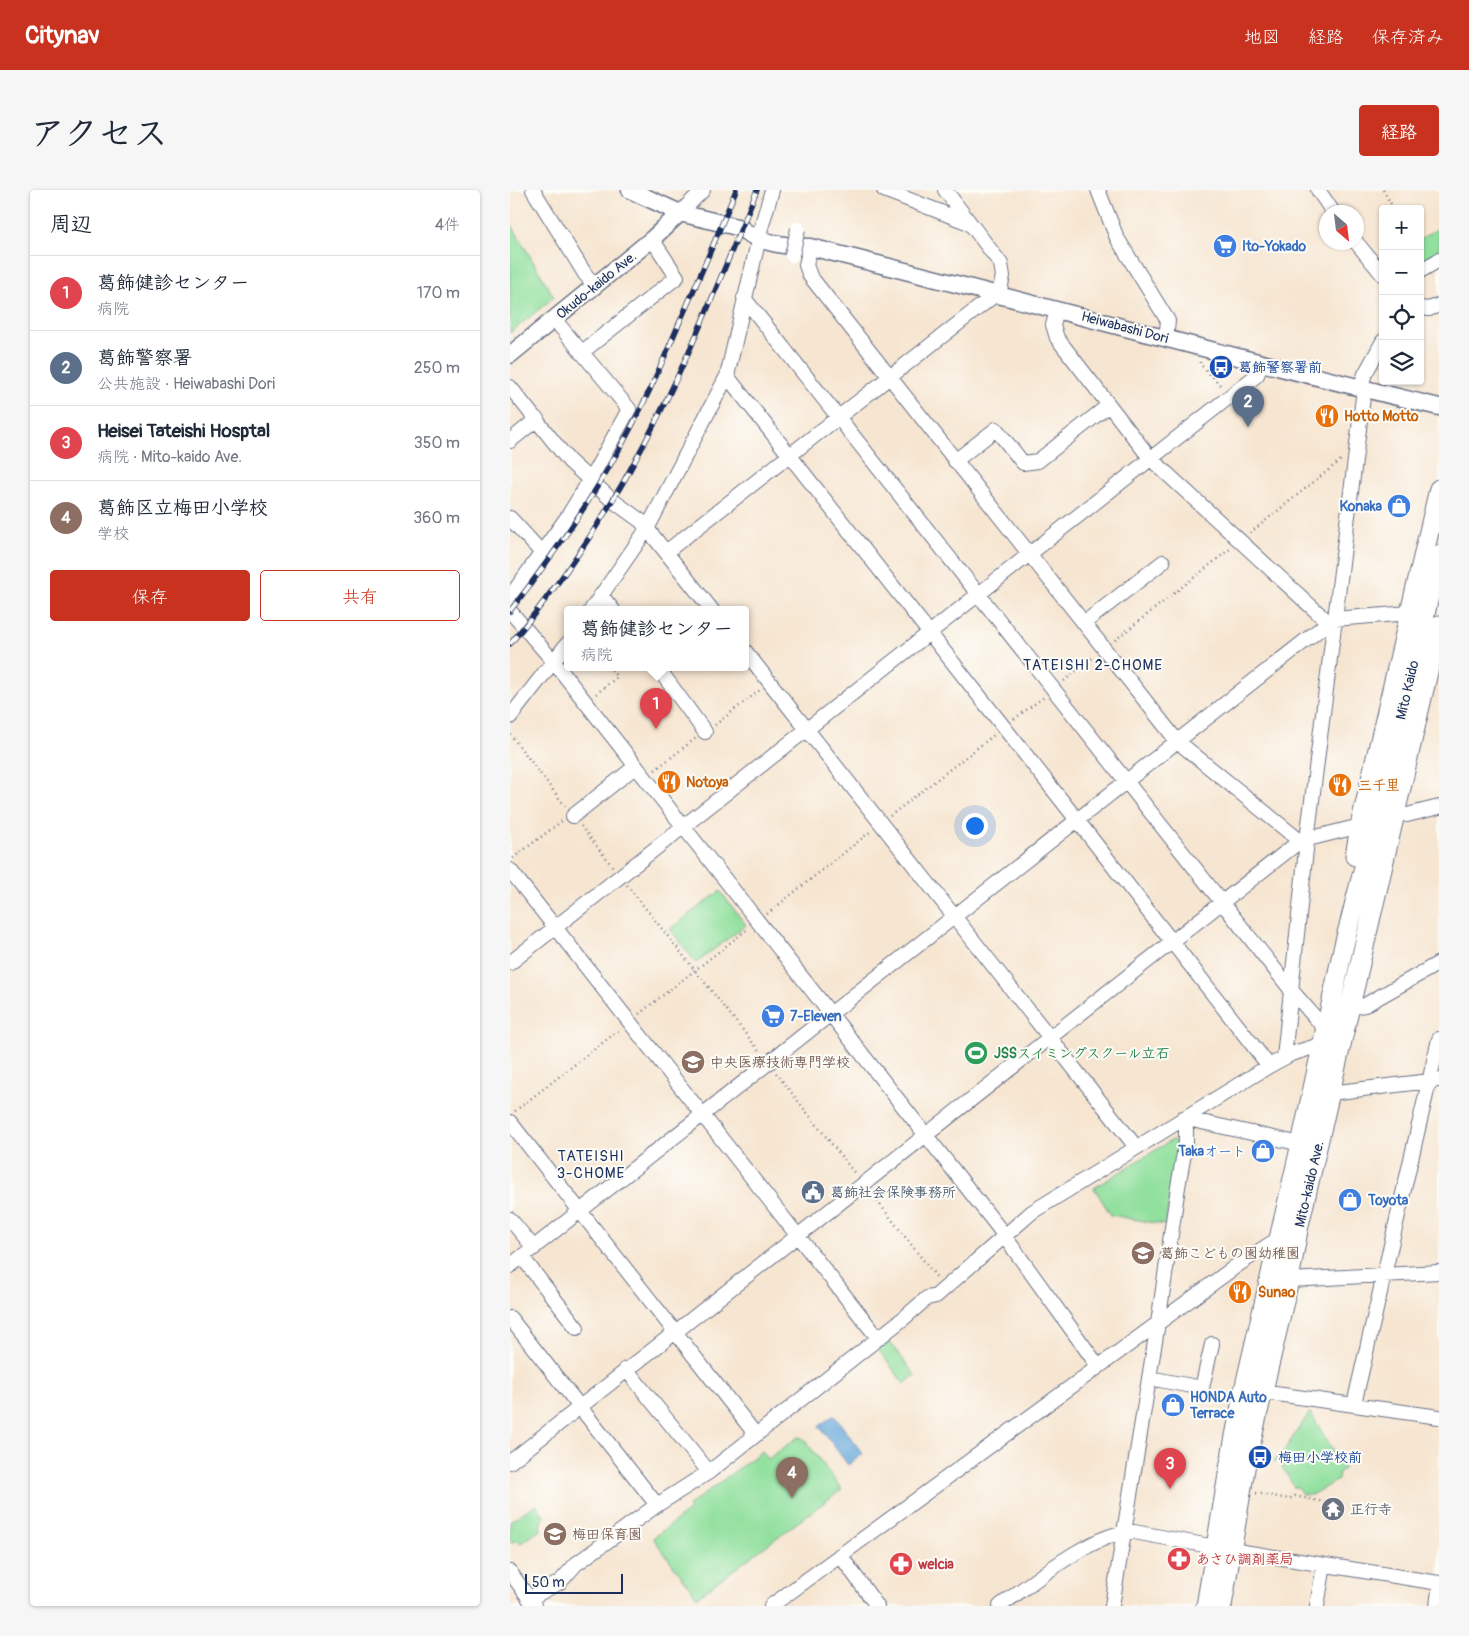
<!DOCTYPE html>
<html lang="ja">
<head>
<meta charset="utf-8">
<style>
  body { margin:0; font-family:Pangolin,"Klee One",sans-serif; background:#f6f6f7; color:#1f2937 }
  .controls { position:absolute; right:15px; top:15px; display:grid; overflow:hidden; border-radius:5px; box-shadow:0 1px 4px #0004 }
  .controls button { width:45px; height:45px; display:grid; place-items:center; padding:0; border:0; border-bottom:1px solid #e0e1e3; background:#fff; color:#1f2937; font:25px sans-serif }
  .compass { position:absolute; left:809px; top:15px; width:45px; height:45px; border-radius:50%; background:#fff; box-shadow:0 1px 4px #0004; rotate:152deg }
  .scale { position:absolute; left:15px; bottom:12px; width:98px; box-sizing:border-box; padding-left:5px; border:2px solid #1b2f5e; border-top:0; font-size:14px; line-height:18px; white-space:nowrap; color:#1b2f5e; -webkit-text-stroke:4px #fdfcf7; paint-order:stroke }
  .you { position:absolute; left:464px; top:635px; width:18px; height:18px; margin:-12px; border:4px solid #fff; border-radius:50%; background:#1a73e8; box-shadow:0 0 0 8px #1a73e833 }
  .badge { display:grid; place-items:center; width:32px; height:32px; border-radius:50%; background:#c8321e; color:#fff; font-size:16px; font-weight:700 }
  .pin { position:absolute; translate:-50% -41px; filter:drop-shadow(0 1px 2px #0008) }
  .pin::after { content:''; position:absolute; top:26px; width:18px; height:15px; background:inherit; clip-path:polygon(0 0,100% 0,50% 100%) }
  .popup { position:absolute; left:54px; top:416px; width:185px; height:65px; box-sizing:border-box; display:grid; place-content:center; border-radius:5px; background:#fff; filter:drop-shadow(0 1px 4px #0005); font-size:16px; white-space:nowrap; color:#747a83 }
  .popup b { font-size:19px; color:#1f2937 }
  .popup::after { content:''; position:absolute; left:50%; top:100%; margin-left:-10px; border:10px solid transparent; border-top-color:#fff }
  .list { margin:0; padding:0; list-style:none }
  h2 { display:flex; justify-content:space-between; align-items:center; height:65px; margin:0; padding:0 20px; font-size:21px }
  h2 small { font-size:16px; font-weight:400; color:#747a83 }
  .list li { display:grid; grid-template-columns:32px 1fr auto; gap:15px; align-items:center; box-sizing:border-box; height:75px; padding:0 20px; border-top:1px solid #e0e1e3 }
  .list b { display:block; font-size:19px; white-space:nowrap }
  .list p { margin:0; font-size:16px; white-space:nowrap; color:#747a83 }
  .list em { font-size:16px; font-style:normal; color:#747a83 }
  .actions { display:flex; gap:10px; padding:15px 20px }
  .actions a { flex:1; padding:11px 0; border:1px solid #c8321e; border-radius:5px; text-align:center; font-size:18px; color:#c8321e }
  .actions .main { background:#c8321e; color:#fff }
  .icon { flex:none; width:28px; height:28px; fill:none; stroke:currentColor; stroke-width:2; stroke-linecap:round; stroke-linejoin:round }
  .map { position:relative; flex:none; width:929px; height:1416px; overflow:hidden; border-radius:5px }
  header { display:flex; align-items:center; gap:30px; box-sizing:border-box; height:70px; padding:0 25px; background:#c8321e; color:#fff }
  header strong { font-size:24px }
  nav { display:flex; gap:28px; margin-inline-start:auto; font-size:18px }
  .intro { display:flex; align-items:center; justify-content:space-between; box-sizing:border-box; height:120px; padding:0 30px }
  h1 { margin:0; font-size:35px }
  .button { padding:12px 22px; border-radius:5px; background:#c8321e; color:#fff; font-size:18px; font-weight:700 }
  main { display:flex; gap:30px; padding:0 30px }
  aside { flex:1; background:#fff; border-radius:5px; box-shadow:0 1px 4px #0004 }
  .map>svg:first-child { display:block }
  .green { fill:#91e09e; stroke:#56887e }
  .water { fill:#67a7da; stroke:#416b9c }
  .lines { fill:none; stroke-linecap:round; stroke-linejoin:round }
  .minor-casing { stroke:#686f86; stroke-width:16 }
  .major-casing { stroke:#686f86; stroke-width:19 }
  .highway-casing { stroke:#686f86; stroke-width:21 }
  .path { stroke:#686f86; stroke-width:2.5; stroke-dasharray:1 4; stroke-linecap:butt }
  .minor { stroke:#fff; stroke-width:14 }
  .major { stroke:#fff; stroke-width:16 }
  .highway { stroke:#fff; stroke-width:19 }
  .rail-casing { stroke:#1b2f5e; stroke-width:5.5 }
  .rail { stroke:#fdfcf7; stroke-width:4; stroke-dasharray:11; stroke-linecap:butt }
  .minor-bridge-casing { stroke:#686f86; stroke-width:16; stroke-linecap:butt }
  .minor-bridge { stroke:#fff; stroke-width:14 }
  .labels { text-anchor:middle; stroke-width:4; stroke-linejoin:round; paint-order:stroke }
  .shop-label { font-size:14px; font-weight:bold; fill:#366cbe; stroke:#fdfcf7; text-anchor:start }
  .street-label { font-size:14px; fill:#1b2f5e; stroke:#fdfcf7 }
  .transit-label { font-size:14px; font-weight:bold; fill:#164399; stroke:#fdfcf7; text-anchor:start }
  .food-label { font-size:14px; font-weight:bold; fill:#c56008; stroke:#fdfcf7; text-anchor:start }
  .leisure-label { font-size:14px; font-weight:bold; fill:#27864d; stroke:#fdfcf7; text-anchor:start }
  .education-label { font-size:14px; font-weight:bold; fill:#785e54; stroke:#fdfcf7; text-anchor:start }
  .service-label { font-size:14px; font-weight:bold; fill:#4e5e75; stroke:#fdfcf7; text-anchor:start }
  .worship-label { font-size:14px; font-weight:bold; fill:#5b616d; stroke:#fdfcf7; text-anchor:start }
  .health-label { font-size:14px; font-weight:bold; fill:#be3a42; stroke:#fdfcf7; text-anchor:start }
  .neighbourhood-label { font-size:15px; letter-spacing:1px; fill:#1b2f5e; stroke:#fdfcf7 }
</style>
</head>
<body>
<header>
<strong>Citynav</strong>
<nav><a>地図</a><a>経路</a><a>保存済み</a></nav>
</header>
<div class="intro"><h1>アクセス</h1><a class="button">経路</a></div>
<main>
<aside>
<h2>周辺<small>4件</small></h2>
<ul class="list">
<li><span class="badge" style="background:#e0444e">1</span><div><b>葛飾健診センター</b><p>病院</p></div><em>170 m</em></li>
<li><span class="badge" style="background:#5c6f8a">2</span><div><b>葛飾警察署</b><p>公共施設 · Heiwabashi Dori</p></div><em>250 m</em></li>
<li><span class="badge" style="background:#e0444e">3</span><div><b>Heisei Tateishi Hosptal</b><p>病院 · Mito-kaido Ave.</p></div><em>350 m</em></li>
<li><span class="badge" style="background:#8d6e63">4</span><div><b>葛飾区立梅田小学校</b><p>学校</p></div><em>360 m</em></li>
</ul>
<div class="actions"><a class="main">保存</a><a>共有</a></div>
</aside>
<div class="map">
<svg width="929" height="1416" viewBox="0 0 929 1416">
  <rect width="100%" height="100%" fill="#fdfcf7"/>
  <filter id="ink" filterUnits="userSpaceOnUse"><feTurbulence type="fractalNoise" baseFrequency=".02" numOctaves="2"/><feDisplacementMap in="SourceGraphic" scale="10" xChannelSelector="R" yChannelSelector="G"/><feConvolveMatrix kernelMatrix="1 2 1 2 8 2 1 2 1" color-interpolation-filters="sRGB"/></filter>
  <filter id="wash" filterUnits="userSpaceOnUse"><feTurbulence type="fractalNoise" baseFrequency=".0096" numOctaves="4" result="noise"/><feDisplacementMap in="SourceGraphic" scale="20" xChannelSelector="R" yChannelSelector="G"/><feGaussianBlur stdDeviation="1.12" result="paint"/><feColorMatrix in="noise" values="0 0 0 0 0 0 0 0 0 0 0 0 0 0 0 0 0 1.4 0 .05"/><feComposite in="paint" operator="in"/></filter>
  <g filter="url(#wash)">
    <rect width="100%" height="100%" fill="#f6e5d0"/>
    <path class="green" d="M 0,32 L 44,107 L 0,143 Z
      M 929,38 L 929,66 L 910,77 L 910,49 Z
      M 210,701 L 236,735 L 186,773 L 160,739 Z
      M 662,950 L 670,954 L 655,1035 L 601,1025 L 584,998 Z
      M 379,1151 L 405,1185 L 394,1194 L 368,1159 Z
      M 800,1222 L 834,1279 L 829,1282 L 828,1290 L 801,1305 L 792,1304 L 788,1298 L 784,1297 L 770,1273 L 764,1271 L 773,1262 Z
      M 288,1247 L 293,1248 L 331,1298 L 331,1300 L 187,1407 L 143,1348 L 180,1320 L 178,1316 L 252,1261 L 258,1269 Z
      M 26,1314 L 35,1327 L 32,1329 L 30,1337 L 32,1339 L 11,1353 L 6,1350 L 1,1353 L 0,1331 Z"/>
    <path class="water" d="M 324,1225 L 353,1264 L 338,1275 L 309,1236 Z"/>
  </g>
  <g filter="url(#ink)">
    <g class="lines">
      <g class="minor-casing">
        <path id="minor" d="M 23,0 L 75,84 L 85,96
          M 374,0 L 459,33
          M 435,0 L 491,74 L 493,86 L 489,104
          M 588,0 L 607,48 L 658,131 L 656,148
          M 808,0 L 823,22
          M 170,23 L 193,0
          M 251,38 L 262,0
          M 846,52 L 873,85
          M 300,57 L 296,75 L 300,86 L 667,551 L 790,651
          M 910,81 L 929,70
          M 234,108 L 782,801 L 816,840
          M 910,118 L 919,119 L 929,115
          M 547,120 L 543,135 L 547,148 L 640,268 L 819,433
          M 71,163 L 167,87 L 142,49
          M 217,186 L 567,630 L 759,876
          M 0,197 L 59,271 L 102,310 L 131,331 L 202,420
          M 850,198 L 855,184 L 873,151
          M 0,251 L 27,229
          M 445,271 L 486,239 L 513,273 L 528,271 L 599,215
          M 0,328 L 32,363
          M 156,362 L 486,104
          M 91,405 L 103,420
          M 0,407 L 58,326 L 80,290 L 119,219 L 44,129
          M 81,420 L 137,339 L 217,186 L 249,48
          M 0,421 L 44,472 L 488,1037 L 588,1176
          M 574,433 L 653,372
          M 235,461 L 626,957
          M 148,478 L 195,542
          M 0,527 L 57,454
          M 897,625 L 929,617
          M 63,626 L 126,576
          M 0,680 L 368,1148
          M 0,773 L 747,185 L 751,173
          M 840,818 L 855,815 L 929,773
          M 774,867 L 797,650 L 854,199
          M 820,903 L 928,890
          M 0,932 L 246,1245
          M 0,1029 L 24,1058
          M 12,1067 L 67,1138
          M 0,1076 L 810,439 L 824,429 L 900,423
          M 779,1090 L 929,1082
          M 0,1128 L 147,1315
          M 116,1179 L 199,1282
          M 639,1188 L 692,1198 L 702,1154
          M 752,1202 L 929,1227
          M 844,1214 L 929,849
          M 0,1272 L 790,651 L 850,636
          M 721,1360 L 929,1393
          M 330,1365 L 367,1416
          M 0,1382 L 24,1415
          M 19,1409 L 50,1392 L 66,1374 L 147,1315 L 199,1282 L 394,1128 L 417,1108 L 426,1106 L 522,1022 L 759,876 L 781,864 L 813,854
          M 261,1416 L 729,1074 L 768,1049
          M 490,1416 C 522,1393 586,1340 624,1342 L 705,1357
          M 602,1416 L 648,1133 L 668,997 L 676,952 L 676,939 L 673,928 L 791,954
          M 807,1416 L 814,1375
          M 927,1416 L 929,1400"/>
      </g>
      <g class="major-casing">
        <path id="major" d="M 120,0 L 170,23 L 231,38 C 246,53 280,57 300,57 C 510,109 719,167 929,217
          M 0,165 L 142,49 L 170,23"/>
      </g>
      <g class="highway-casing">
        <path id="highway" d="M 845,666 L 850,636 L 929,299
          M 696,1416 L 721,1267 L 734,1200 L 791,954 L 833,759 L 865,634 L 929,365
          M 712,1416 L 736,1273 L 779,1090 L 789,1035 L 929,435"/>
      </g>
      <path class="path" d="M 873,0 L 884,19
        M 690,172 L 690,174 L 712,197
        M 740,343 L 831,270
        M 605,450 L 720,359
        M 554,491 L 585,466
        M 86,504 L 107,487 L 100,478
        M 504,529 L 534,507
        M 205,535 L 250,500
        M 0,544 L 55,616
        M 145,580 L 186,548
        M 380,626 L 484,545
        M 71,636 L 103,677
        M 3,668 L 52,631
        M 117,695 L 251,863
        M 257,724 L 360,642
        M 129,824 L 239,738
        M 266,883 L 346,985
        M 5,921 L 109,840
        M 361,1003 L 428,1089
        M 746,1303 L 779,1309 L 785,1306 L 819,1313"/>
      <use href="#minor" class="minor"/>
      <use href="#major" class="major"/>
      <use href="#highway" class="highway"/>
      <g class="rail-casing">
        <path id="rail" d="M 0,421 C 39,371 75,320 106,265 C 130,224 149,180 168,136 C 188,91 207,46 226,0
          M 0,454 C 51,393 96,327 133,256 C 177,174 211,86 247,0"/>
      </g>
      <use href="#rail" class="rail"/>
      <g class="minor-bridge-casing">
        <path id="minor-bridge" d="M 282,65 L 288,39"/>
      </g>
      <use href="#minor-bridge" class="minor-bridge"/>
    </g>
  </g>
  <defs>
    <g id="supermarket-disc" transform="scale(1.25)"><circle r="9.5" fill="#3f7fe0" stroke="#fdfcf7"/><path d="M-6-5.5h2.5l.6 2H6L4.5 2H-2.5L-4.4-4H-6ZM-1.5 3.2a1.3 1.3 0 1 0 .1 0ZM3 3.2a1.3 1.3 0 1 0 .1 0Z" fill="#fff"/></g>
    <g id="bus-disc" transform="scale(1.25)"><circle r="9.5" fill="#1a4fb4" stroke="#fdfcf7"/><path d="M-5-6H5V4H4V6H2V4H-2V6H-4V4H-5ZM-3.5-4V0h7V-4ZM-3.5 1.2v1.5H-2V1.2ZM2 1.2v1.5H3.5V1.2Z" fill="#fff"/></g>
    <g id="restaurant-disc" transform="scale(1.25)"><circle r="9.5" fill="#e8710a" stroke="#fdfcf7"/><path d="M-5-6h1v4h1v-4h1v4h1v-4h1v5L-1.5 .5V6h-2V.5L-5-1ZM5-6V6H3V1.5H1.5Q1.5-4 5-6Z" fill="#fff"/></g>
    <g id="shop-disc" transform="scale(1.25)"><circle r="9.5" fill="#3f7fe0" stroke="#fdfcf7"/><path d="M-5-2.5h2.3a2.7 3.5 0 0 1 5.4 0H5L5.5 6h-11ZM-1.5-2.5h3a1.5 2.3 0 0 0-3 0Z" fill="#fff"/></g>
    <g id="stadium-disc" transform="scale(1.25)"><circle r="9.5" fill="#2e9e5b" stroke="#fdfcf7"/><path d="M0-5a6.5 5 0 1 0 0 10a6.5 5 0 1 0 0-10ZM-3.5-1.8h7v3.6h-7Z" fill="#fff"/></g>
    <g id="university-disc" transform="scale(1.25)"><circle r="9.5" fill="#8d6e63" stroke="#fdfcf7"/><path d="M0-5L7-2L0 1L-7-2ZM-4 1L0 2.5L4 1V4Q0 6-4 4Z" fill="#fff"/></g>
    <g id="civic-disc" transform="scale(1.25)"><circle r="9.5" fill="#5c6f8a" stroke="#fdfcf7"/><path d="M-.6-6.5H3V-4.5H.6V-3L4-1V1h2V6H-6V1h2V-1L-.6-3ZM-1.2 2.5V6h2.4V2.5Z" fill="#fff"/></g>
    <g id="school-disc" transform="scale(1.25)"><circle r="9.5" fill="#8d6e63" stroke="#fdfcf7"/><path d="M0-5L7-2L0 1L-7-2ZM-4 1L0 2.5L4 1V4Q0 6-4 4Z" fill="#fff"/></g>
    <g id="temple-disc" transform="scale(1.25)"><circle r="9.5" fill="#6b7280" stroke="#fdfcf7"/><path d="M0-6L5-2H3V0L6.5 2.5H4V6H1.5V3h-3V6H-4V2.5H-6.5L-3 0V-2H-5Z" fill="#fff"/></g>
    <g id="pharmacy-disc" transform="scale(1.25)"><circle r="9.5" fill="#e0444e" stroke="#fdfcf7"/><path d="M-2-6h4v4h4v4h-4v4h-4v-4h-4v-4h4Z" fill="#fff"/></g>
  </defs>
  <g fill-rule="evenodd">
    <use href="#supermarket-disc" x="715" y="56"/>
    <use href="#bus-disc" x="711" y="177"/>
    <use href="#restaurant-disc" x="817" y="226"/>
    <use href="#shop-disc" x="889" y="316"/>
    <use href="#restaurant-disc" x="159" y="592"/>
    <use href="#restaurant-disc" x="830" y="595"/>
    <use href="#supermarket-disc" x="263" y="826"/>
    <use href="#stadium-disc" x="466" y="863"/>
    <use href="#university-disc" x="183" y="872"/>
    <use href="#shop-disc" x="753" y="961"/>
    <use href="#civic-disc" x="303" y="1002"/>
    <use href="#shop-disc" x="840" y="1010"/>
    <use href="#school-disc" x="633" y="1063"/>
    <use href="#restaurant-disc" x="730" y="1102"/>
    <use href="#shop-disc" x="663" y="1215"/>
    <use href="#bus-disc" x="750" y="1267"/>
    <use href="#temple-disc" x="823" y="1319"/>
    <use href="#school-disc" x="45" y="1344"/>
    <use href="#pharmacy-disc" x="669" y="1369"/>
    <use href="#pharmacy-disc" x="391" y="1374"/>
  </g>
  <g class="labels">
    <g class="shop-label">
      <text x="732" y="61">Ito-Yokado</text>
      <text x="872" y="321" text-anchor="end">Konaka</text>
      <text x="280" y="831">7-Eleven</text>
      <text x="736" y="966" text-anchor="end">Takaオート</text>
      <text x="858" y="1015">Toyota</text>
      <text x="680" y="1212">HONDA Auto<tspan x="680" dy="16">Terrace</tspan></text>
    </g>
    <g class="street-label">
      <text transform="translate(86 95) rotate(-39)" y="5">Okudo-kaido Ave.</text>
      <text transform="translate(615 137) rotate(15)" y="5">Heiwabashi Dori</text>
      <text transform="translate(897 500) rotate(-77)" y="5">Mito Kaido</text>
      <text transform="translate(799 994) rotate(-77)" y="5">Mito-kaido Ave.</text>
    </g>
    <g class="transit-label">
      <text x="728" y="182">葛飾警察署前</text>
      <text x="768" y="1272">梅田小学校前</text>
    </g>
    <g class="food-label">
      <text x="834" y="231">Hotto Motto</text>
      <text x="176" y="597">Notoya</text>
      <text x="848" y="600">三千里</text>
      <text x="748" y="1107">Sunao</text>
    </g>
    <g class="leisure-label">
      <text x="484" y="868">JSSスイミングスクール立石</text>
    </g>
    <g class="education-label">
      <text x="200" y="877">中央医療技術専門学校</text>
      <text x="650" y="1068">葛飾こどもの園幼稚園</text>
      <text x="62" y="1349">梅田保育園</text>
    </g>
    <g class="service-label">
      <text x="320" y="1007">葛飾社会保険事務所</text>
    </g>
    <g class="worship-label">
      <text x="840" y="1324">正行寺</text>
    </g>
    <g class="health-label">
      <text x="686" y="1374">あさひ調剤薬局</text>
      <text x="408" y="1379">welcia</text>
    </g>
    <g class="neighbourhood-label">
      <text x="583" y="480">TATEISHI 2-CHOME</text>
      <text x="81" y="971">TATEISHI<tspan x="81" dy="17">3-CHOME</tspan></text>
    </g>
  </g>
</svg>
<div class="controls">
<button>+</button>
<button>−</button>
<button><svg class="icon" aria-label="locate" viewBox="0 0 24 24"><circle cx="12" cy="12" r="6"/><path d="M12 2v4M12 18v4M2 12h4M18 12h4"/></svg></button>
<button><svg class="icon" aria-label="layers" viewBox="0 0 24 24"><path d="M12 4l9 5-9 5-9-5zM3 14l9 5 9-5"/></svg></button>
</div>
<svg class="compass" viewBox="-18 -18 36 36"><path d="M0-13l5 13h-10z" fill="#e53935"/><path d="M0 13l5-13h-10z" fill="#747a83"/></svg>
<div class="scale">50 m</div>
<div class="you"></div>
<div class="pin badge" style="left:146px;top:539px;background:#e0444e">1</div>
<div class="popup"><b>葛飾健診センター</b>病院</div>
<div class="pin badge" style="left:738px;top:237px;background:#5c6f8a">2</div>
<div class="pin badge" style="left:660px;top:1299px;background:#e0444e">3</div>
<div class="pin badge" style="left:282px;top:1308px;background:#8d6e63">4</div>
</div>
</main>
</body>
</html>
